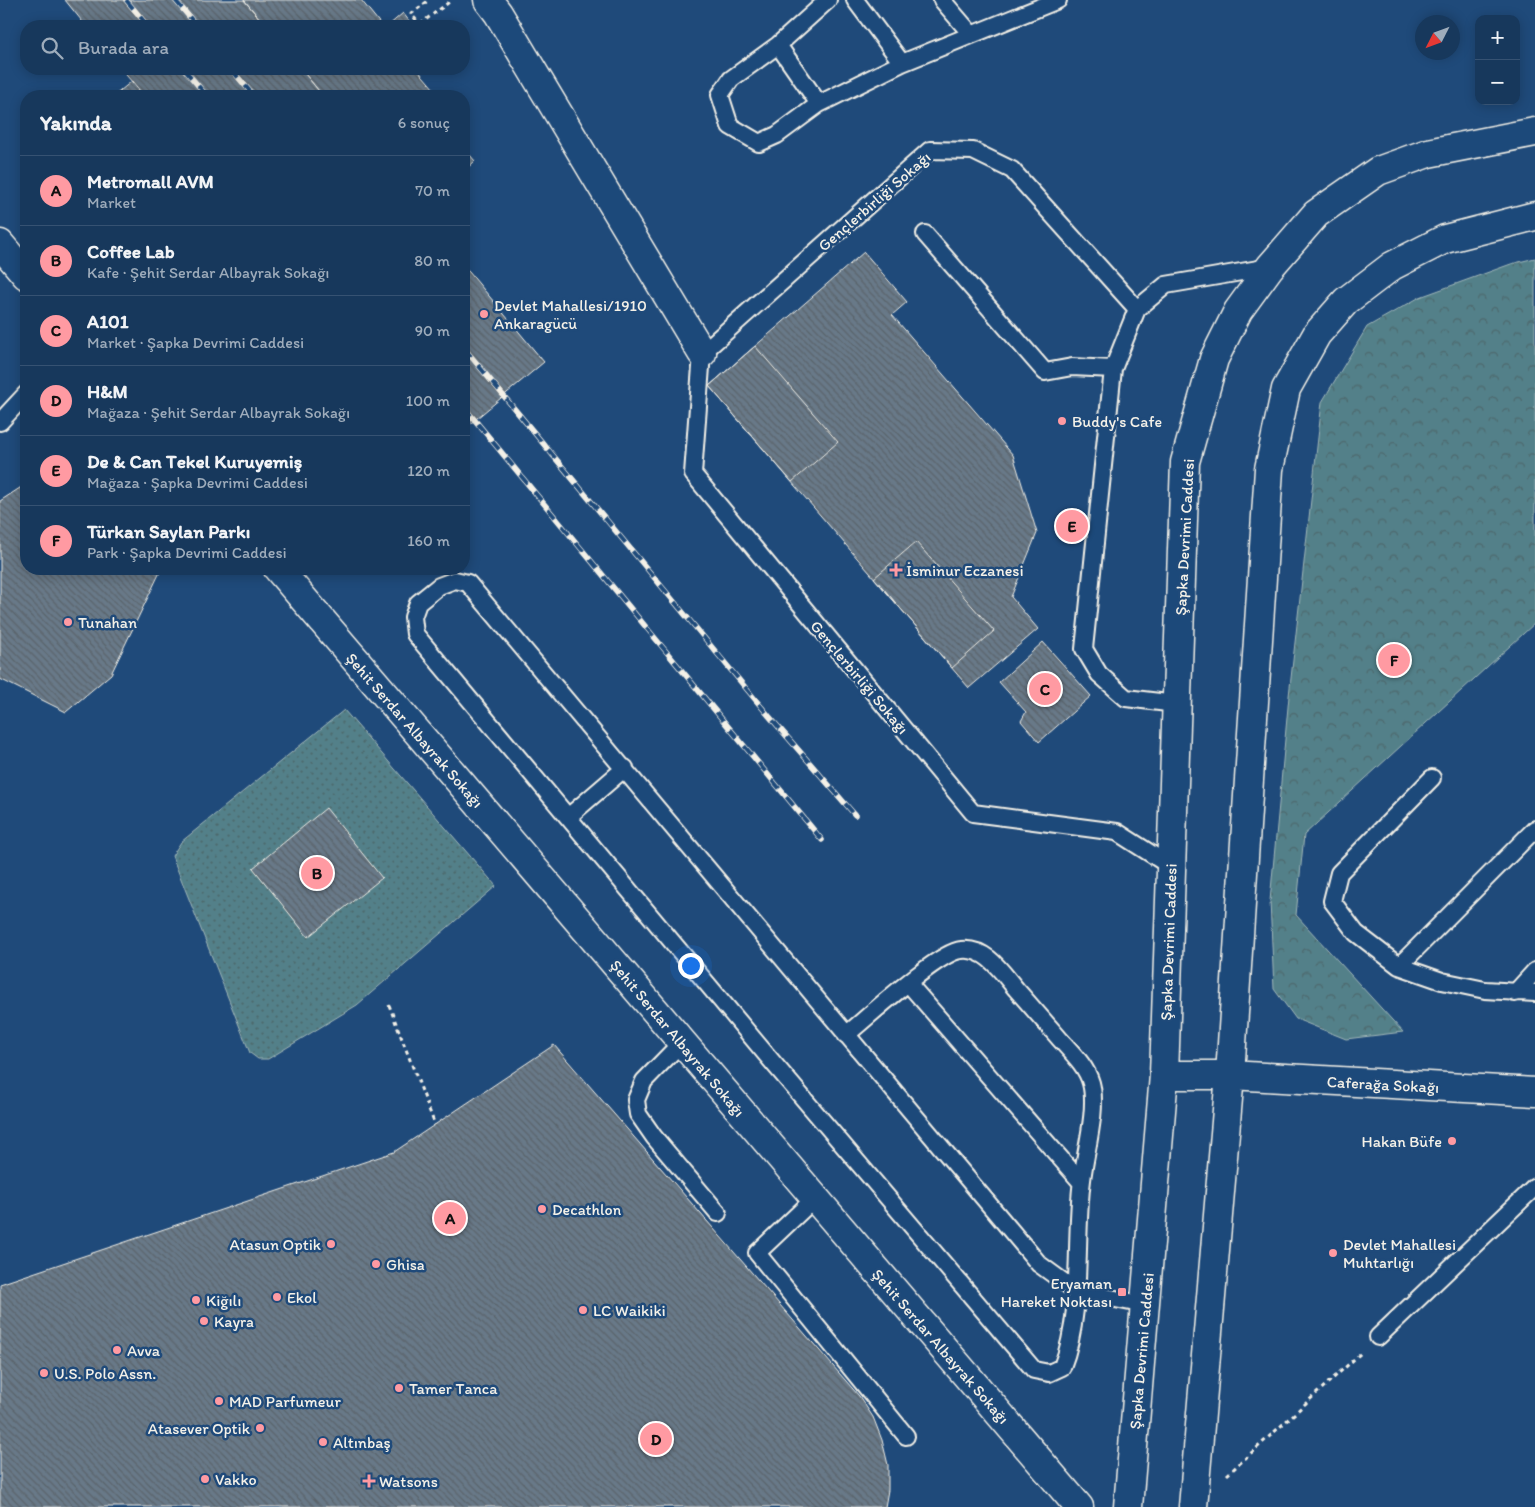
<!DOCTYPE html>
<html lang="tr">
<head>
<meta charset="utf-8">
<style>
  body { margin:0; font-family:Itim,sans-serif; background:#244365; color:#f1f3f6 }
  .controls { position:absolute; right:15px; top:15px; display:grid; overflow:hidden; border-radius:10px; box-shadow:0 2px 12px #0003 }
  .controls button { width:45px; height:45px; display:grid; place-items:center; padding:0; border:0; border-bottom:1px solid #365272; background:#17385c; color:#f1f3f6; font:25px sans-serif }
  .compass { position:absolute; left:1415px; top:15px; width:45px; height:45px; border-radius:50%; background:#17385c; box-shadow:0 2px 12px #0003; rotate:228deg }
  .you { position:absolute; left:690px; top:965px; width:18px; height:18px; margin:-12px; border:4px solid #fff; border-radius:50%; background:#1a73e8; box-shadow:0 0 0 8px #1a73e833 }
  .badge { display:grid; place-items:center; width:32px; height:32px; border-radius:50%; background:#ff9aa2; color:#111; font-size:16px; font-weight:700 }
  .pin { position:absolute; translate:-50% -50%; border:2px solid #fff; box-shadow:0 1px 5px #0006 }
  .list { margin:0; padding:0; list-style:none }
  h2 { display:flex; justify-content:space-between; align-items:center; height:65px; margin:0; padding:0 20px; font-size:21px }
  h2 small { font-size:16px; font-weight:400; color:#9eacbb }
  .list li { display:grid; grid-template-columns:32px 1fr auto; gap:15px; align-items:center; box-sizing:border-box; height:70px; padding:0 20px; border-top:1px solid #365272 }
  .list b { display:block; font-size:19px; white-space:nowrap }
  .list p { margin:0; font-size:16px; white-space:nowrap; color:#9eacbb }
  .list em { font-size:16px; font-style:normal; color:#9eacbb }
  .icon { flex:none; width:28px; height:28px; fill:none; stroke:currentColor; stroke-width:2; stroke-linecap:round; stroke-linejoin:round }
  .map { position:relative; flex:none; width:1535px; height:1507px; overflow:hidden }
  .search { position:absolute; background:#17385c; box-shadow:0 2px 12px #0003; left:20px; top:20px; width:450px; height:55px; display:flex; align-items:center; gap:12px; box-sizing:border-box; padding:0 18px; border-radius:20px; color:#9eacbb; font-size:19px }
  .panel { position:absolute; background:#17385c; box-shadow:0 2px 12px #0003; left:20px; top:90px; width:450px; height:485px; border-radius:20px }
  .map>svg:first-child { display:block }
  .grass { fill:url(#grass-dots); stroke:#a3b8b8 }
  .forest { fill:url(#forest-crowns); stroke:#a3b8b8 }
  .building { fill:url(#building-back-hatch); stroke:#f4f1e8 }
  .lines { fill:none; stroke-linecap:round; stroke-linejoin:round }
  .lane-casing { stroke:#f4f1e8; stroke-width:20 }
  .street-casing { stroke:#f4f1e8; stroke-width:31 }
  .primary-casing { stroke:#f4f1e8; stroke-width:31 }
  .path { stroke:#f4f1e8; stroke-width:3; stroke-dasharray:4 4; stroke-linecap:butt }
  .lane { stroke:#1f4a7a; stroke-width:16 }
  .street { stroke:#1f4a7a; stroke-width:28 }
  .primary { stroke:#1f4a7a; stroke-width:28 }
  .rail-casing { stroke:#f4f1e8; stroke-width:5.5 }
  .rail { stroke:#1f4a7a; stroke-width:4; stroke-dasharray:11; stroke-linecap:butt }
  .poi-dot { fill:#ff9aa2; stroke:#1f4a7a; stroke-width:2 }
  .labels { text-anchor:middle; stroke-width:5; stroke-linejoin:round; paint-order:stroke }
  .street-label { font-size:16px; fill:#f4f1e8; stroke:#1f4a7a }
  .poi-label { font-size:16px; fill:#f4f1e8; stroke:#1f4a7a; text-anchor:start }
</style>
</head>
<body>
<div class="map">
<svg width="1535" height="1507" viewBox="0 0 1535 1507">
  <defs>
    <pattern id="grass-dots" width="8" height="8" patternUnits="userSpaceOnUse" patternTransform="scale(1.25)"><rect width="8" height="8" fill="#528089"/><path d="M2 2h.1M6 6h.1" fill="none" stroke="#4e676b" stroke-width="1.8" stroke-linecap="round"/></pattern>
    <pattern id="forest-crowns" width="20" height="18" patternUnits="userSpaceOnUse" patternTransform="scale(1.25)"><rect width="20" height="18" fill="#528089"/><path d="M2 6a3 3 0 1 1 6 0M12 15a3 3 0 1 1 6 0" fill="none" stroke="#4e676b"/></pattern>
    <pattern id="building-back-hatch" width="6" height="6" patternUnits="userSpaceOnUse" patternTransform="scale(1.25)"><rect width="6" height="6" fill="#687988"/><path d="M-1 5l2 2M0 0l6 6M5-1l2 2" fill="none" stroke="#5a636a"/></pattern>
  </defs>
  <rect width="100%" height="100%" fill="#1f4a7a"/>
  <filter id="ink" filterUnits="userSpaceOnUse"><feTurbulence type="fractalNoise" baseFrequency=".02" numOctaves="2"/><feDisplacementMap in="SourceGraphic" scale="10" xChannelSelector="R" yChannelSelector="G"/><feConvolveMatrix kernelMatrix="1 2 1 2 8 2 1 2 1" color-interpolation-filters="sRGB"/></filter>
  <g filter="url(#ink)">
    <path class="grass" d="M 344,710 L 496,886 L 357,1005 L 268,1059 L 258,1059 L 250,1053 L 172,856 L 181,842 Z"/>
    <path class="forest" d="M 1535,258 L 1535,623 L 1304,835 L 1296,915 L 1403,1032 L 1346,1039 L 1296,1019 L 1274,989 L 1270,901 L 1289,696 L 1322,402 L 1367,327 L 1420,297 L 1511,264 Z"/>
    <path class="building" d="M 65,0 L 244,0 L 266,26 L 86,26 Z
      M 244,0 L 361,0 L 382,26 L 266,26 Z
      M 403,13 L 413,26 L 388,26 Z
      M 121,69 L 301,69 L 323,96 L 144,96 Z
      M 301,69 L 417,69 L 440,96 L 323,96 Z
      M 132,81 L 144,96 L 114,96 Z
      M 464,148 L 475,161 L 464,171 Z
      M 864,252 L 907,302 L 892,315 L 1013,455 L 1037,533 L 1011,597 L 1038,629 L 969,688 L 709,386 Z
      M 464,266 L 544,362 L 464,429 Z
      M 755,346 L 838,442 L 792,482 L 709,386 Z
      M 26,484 L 26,569 L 161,570 L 111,674 L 66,712 L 0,679 L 0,501 Z
      M 916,542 L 994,631 L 952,668 L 874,578 Z
      M 1043,642 L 1091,696 L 1039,742 L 1021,721 L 1026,712 L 999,682 Z
      M 326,808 L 382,878 L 308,937 L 253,868 Z
      M 554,1045 L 859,1396 L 873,1417 L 882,1440 L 888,1465 L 888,1490 L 885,1507 L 0,1507 L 0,1284 L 394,1152 Z"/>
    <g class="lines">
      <g class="lane-casing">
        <path id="lane" d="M 828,0 L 778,45 L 731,79 L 720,95 L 730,126 L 759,143 L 777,135 L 819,104 L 902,63 L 1058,0
          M 855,0 L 902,63
          M 942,0 L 971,34
          M 778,45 L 819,104
          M 925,234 L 1045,372 L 1072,367 L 1113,369
          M 1137,309 L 1012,170 L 973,151 L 930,150 L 702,353 L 693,474 L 973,813 L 1117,832 L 1170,866
          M 0,422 L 26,394
          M 1176,704 L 1126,698 L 1099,674 L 1084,649 L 1113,369 L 1137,309 L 1166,285 L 1270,267
          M 1432,778 L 1339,873 L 1332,901 L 1356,933 L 1399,966 L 1442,981 L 1485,990 L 1535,993
          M 568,817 L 625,768
          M 1399,966 L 1535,829
          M 908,983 L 1081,1182
          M 1515,993 L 1535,971
          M 846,1035 C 867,1018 938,952 961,950 C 986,947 1001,971 1016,989 C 1030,1005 1044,1021 1058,1037 C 1070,1051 1086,1065 1091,1083 C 1098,1109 1085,1153 1082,1180 C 1074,1240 1084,1312 1062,1367 L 1049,1373 L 1034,1370 L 775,1065 L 415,634 L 413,617 L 418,603 L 439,586 L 455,580 L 468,583 C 659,809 848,1038 1039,1264 L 1076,1291 L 1145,1305
          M 682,1042 L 644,1081 L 636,1100 L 638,1114 L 654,1137 L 718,1213
          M 815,1198 L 757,1253 L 906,1436
          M 1378,1337 L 1535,1187"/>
      </g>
      <g class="street-casing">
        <path id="street" d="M 488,0 L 498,13 L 702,353
          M 0,244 L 26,275
          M 278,569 L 1079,1507
          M 1230,1075 L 1535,1092"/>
      </g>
      <g class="primary-casing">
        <path id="primary" d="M 1164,1075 L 1230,1075
          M 1128,1507 L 1164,1075 L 1185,462 L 1214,359 L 1238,311 L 1270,267 L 1316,214 L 1378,171 L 1428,153 L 1535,132
          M 1193,1507 L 1230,1075 L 1269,469 L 1286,389 L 1317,334 L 1346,301 L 1392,266 L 1445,239 L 1535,216"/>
      </g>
      <path class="path" d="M 420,24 L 452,0
        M 418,26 L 420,24 L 411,14 L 429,0
        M 389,1005 L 435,1125
        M 1227,1475 L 1361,1353"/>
      <use href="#lane" class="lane"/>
      <use href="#street" class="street"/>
      <use href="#primary" class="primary"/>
      <g class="rail-casing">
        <path id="rail" d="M 126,0 L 148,26
          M 175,0 L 197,26
          M 184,69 L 207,96
          M 231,69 L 254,96
          M 464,348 L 769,716 L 855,815
          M 464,407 L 822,840"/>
      </g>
      <use href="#rail" class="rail"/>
    </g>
  </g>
  <g class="poi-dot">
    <circle cx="484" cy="314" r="5"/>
    <circle cx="1062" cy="421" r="5"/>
    <path d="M893.5 562.5h5v5h5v5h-5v5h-5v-5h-5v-5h5z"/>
    <circle cx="68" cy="622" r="5"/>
    <circle cx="1452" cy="1141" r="5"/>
    <circle cx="542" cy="1209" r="5"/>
    <circle cx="331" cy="1244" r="5"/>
    <circle cx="1333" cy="1253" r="5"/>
    <circle cx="376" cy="1264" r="5"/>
    <rect x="1117" y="1287" width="10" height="10" rx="2.5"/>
    <circle cx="277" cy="1297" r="5"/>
    <circle cx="196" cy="1300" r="5"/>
    <circle cx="583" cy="1310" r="5"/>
    <circle cx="204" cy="1321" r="5"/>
    <circle cx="117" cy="1350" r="5"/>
    <circle cx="44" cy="1373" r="5"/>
    <circle cx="399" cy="1388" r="5"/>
    <circle cx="219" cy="1401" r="5"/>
    <circle cx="260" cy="1428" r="5"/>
    <circle cx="323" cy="1442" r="5"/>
    <circle cx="205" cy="1479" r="5"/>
    <path d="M366.5 1473.5h5v5h5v5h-5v5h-5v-5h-5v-5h5z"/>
  </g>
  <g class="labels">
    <g class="street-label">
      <text transform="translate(874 201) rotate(-41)" y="6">Gençlerbirliği Sokağı</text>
      <text transform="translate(1184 537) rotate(-87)" y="6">Şapka Devrimi Caddesi</text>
      <text transform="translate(860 677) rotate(50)" y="6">Gençlerbirliği Sokağı</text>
      <text transform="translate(415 730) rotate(49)" y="6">Şehit Serdar Albayrak Sokağı</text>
      <text transform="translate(1168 942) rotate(-88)" y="6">Şapka Devrimi Caddesi</text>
      <text transform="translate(678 1038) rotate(50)" y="6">Şehit Serdar Albayrak Sokağı</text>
      <text transform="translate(1383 1084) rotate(3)" y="6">Caferağa Sokağı</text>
      <text transform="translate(941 1346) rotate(49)" y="6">Şehit Serdar Albayrak Sokağı</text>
      <text transform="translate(1141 1351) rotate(-85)" y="6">Şapka Devrimi Caddesi</text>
    </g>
    <g class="poi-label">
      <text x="494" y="311">Devlet Mahallesi/1910<tspan x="494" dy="18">Ankaragücü</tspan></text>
      <text x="1072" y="427">Buddy's Cafe</text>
      <text x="906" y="576">İsminur Eczanesi</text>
      <text x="78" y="628">Tunahan</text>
      <text x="1442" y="1147" text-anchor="end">Hakan Büfe</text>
      <text x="552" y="1215">Decathlon</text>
      <text x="321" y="1250" text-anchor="end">Atasun Optik</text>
      <text x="1343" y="1250">Devlet Mahallesi<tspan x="1343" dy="18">Muhtarlığı</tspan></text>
      <text x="386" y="1270">Ghisa</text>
      <text x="1112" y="1289" text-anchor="end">Eryaman<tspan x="1112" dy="18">Hareket Noktası</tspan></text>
      <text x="287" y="1303">Ekol</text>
      <text x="206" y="1306">Kiğılı</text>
      <text x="593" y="1316">LC Waikiki</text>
      <text x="214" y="1327">Kayra</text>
      <text x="127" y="1356">Avva</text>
      <text x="54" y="1379">U.S. Polo Assn.</text>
      <text x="409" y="1394">Tamer Tanca</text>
      <text x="229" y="1407">MAD Parfumeur</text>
      <text x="250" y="1434" text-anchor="end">Atasever Optik</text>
      <text x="333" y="1448">Altınbaş</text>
      <text x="215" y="1485">Vakko</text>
      <text x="379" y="1487">Watsons</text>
    </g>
  </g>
</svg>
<div class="controls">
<button>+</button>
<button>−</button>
</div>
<svg class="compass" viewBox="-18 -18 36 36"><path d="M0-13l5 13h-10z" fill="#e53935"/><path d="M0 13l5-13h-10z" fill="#9eacbb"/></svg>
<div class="you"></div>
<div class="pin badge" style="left:450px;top:1218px">A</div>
<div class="pin badge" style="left:317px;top:873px">B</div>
<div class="pin badge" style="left:1045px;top:689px">C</div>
<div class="pin badge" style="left:656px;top:1439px">D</div>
<div class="pin badge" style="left:1072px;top:526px">E</div>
<div class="pin badge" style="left:1394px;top:660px">F</div>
<div class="search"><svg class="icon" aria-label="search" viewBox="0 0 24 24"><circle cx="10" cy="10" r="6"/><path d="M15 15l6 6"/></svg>Burada ara</div>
<section class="panel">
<h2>Yakında<small>6 sonuç</small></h2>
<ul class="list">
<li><span class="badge">A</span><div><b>Metromall AVM</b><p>Market</p></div><em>70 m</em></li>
<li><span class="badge">B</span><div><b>Coffee Lab</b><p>Kafe · Şehit Serdar Albayrak Sokağı</p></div><em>80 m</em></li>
<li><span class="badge">C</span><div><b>A101</b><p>Market · Şapka Devrimi Caddesi</p></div><em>90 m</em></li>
<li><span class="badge">D</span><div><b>H&amp;M</b><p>Mağaza · Şehit Serdar Albayrak Sokağı</p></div><em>100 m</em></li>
<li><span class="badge">E</span><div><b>De &amp; Can Tekel Kuruyemiş</b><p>Mağaza · Şapka Devrimi Caddesi</p></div><em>120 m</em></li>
<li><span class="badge">F</span><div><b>Türkan Saylan Parkı</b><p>Park · Şapka Devrimi Caddesi</p></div><em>160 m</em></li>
</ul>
</section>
</div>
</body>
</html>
